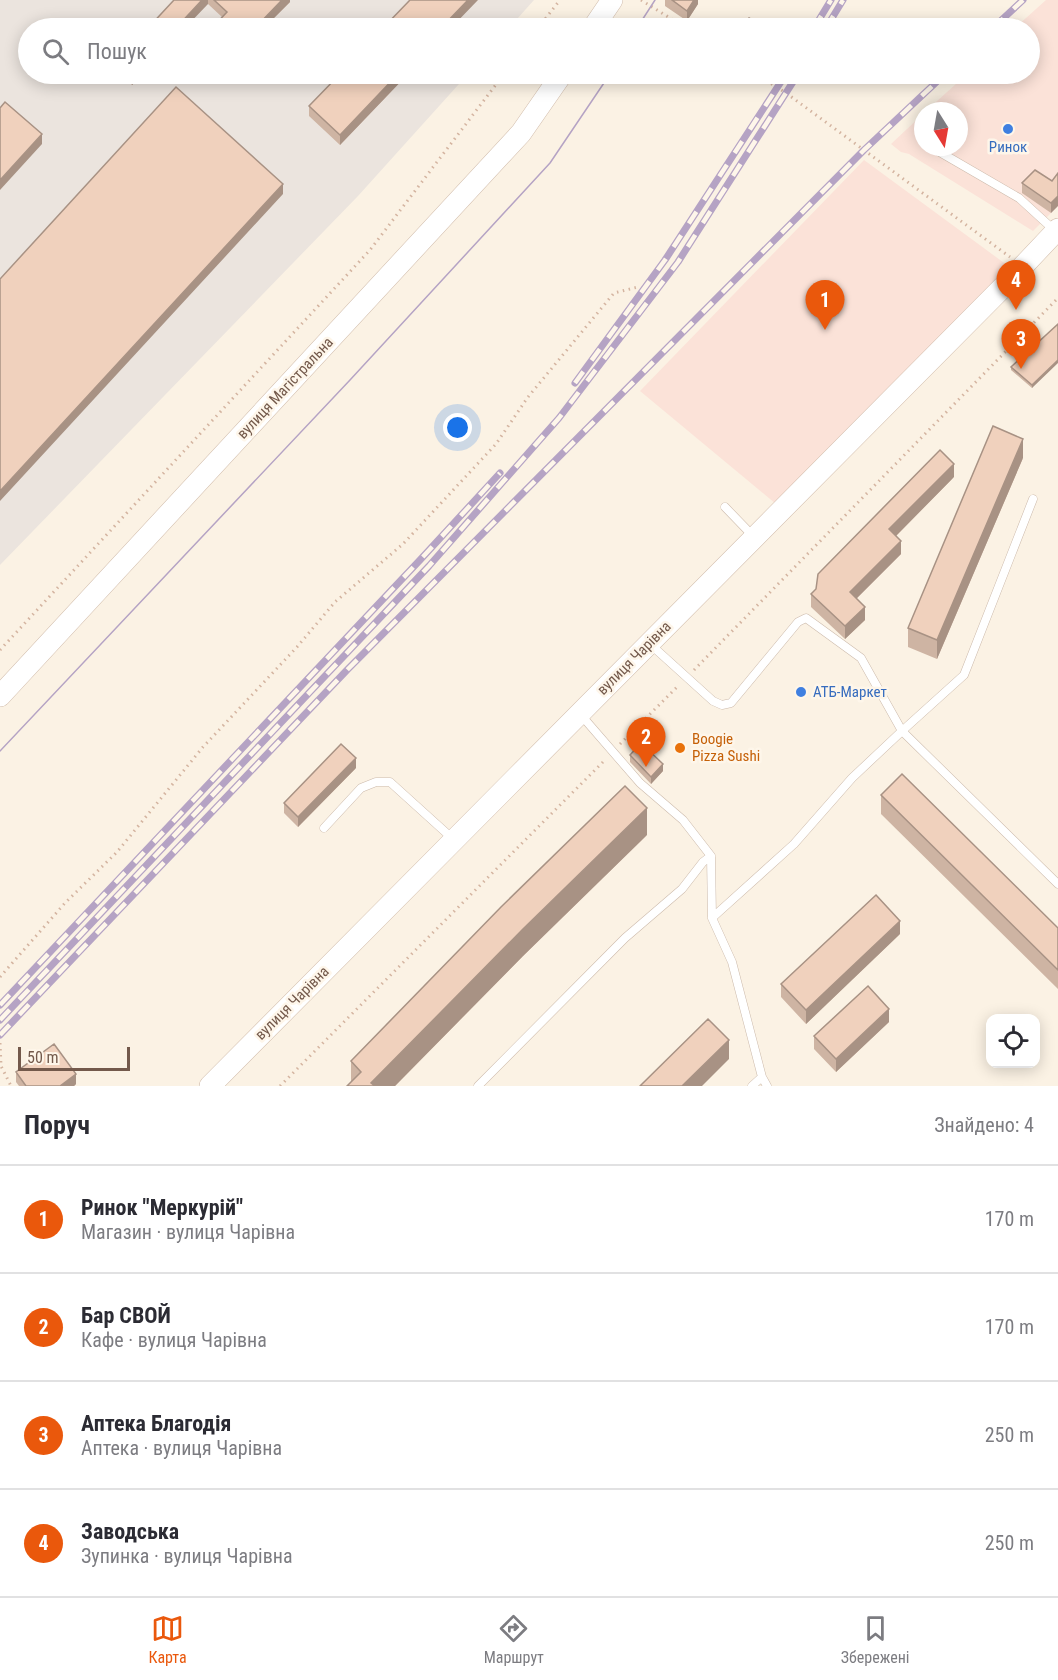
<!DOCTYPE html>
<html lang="uk">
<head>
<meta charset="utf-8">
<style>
  body { margin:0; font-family:"Roboto Condensed",sans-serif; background:#f2f2f3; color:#2b2b33 }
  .controls { position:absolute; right:18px; bottom:18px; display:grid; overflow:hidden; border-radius:12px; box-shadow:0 3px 15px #0003 }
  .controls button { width:54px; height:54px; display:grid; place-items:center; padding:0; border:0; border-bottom:2px solid #e1e1e2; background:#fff; color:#2b2b33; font:30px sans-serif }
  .compass { position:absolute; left:914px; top:102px; width:54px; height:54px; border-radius:50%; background:#fff; box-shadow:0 3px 15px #0003; rotate:169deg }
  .scale { position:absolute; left:18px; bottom:15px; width:112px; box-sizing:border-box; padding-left:6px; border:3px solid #73594b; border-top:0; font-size:16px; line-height:21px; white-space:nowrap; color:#73594b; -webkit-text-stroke:4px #fef6ea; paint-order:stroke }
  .you { position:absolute; left:458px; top:428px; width:21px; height:21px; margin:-15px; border:4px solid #fff; border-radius:50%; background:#1a73e8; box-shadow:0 0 0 9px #1a73e833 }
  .badge { display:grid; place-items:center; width:39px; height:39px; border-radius:50%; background:#ea580c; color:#fff; font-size:20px; font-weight:700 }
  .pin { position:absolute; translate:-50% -50px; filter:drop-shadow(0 2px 3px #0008) }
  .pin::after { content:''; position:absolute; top:32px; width:21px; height:18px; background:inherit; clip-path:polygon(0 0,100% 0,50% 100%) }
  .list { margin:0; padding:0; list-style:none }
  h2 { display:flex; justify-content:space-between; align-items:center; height:78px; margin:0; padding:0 24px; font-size:26px }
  h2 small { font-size:20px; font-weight:400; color:#7c7c81 }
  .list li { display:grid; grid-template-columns:39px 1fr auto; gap:18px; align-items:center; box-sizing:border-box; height:108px; padding:0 24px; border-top:2px solid #e1e1e2 }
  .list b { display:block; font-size:22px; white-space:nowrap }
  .list p { margin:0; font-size:20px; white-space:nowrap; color:#7c7c81 }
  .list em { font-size:20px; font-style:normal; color:#7c7c81 }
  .icon { flex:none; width:33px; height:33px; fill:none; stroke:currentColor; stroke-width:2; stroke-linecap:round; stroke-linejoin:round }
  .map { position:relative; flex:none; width:1058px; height:1086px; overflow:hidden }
  .search { position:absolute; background:#fff; box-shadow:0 3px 15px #0003; left:18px; right:18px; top:18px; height:66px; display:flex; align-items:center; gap:15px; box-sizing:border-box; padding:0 21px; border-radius:33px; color:#7c7c81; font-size:22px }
  .sheet { height:510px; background:#fff }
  nav { display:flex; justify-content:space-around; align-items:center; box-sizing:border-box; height:84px; border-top:2px solid #e1e1e2; background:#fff; font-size:16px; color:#7c7c81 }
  nav a { display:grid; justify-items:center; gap:3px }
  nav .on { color:#ea580c }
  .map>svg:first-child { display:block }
  .commercial { fill:#fbe2d8 }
  .industrial { fill:#ebe4de }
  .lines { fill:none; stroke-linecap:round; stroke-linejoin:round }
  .lane-casing { stroke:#ccbaab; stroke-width:9 }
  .secondary-casing { stroke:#d1bcab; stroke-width:22 }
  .path { stroke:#d4b4a0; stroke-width:3; stroke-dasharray:1.5 4.5; stroke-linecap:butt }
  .lane { stroke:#fff; stroke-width:8 }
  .secondary { stroke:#fff; stroke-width:21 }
  .tram { stroke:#b5a3c4; stroke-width:1.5 }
  .rail-casing { stroke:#b5a3c4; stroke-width:7 }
  .rail { stroke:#fef6ea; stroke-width:4.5; stroke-dasharray:14; stroke-linecap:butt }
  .wall { fill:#ceb4a3 }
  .shaded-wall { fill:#a89284 }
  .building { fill:#f0d1bd; stroke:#a89284; stroke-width:1.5 }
  .shop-dot { fill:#3f7fe0; stroke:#fef6ea; stroke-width:2 }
  .food-dot { fill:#e8710a; stroke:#fef6ea; stroke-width:2 }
  .labels { text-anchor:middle; stroke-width:5; stroke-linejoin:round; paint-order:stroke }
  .shop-label { font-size:15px; fill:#366cbe; stroke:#fef6ea }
  .street-label { font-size:15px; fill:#73594b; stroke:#fef6ea }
  .food-label { font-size:15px; fill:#c56008; stroke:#fef6ea; text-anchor:start }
</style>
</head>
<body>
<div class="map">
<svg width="1058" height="1086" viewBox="0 0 1058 1086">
  <rect width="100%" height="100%" fill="#fbf2e4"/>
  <path class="commercial" d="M 1046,0 L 1058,0 L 1058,206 L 1033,231 L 909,154 L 901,152 L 891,144 L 923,114 L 923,147 L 959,147 L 959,111 L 926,111 L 967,74 L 1030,74 L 1030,28 L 1015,28 Z
    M 864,160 L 1011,268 L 776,504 L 640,391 Z"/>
  <path class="industrial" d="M 0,0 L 534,0 L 509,28 L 28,28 L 28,74 L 468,74 L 358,196 L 0,565 Z"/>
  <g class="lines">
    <g class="lane-casing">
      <path id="lane" d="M 931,147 L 1019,198 L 1054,230
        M 725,507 L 753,536
        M 650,644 L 713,701 L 722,705 L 731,703 L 798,622 L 806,618 L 861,658 L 902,731 L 964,675 L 1033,499
        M 581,715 L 640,783 L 683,820 L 711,856 L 712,918 L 794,844 L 852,778 L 902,731 L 1058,884
        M 324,828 L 361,788 L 376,782 L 390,782 L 453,839
        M 712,918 L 732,962 L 762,1077 L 752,1086
        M 762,1077 L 767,1086
        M 478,1086 L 625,938 L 682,889 L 703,862 L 711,856"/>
    </g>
    <g class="secondary-casing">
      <path id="secondary" d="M 593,28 L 612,0
        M 0,696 L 521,133 L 562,74
        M 210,1086 L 1007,283 L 1058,229"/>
    </g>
    <path class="path" d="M 641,0 L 686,28
      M 538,28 L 560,0
      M 756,74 L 786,93 L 1010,257
      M 0,650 L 370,250 L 504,74
      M 694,670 L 1058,298
      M 620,744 L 679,685
      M 0,977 L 65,903 L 117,852 L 203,747 L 297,647 L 335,602 L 403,544 L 496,444 L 528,397 L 614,293 L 638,287
      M 0,1043 L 1,1066 L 11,1086
      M 280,1086 L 605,760"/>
    <use href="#lane" class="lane"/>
    <use href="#secondary" class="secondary"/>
    <path class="tram" d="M 637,28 L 655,0
      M 0,751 L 350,380 L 550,163 L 610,74"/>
    <g class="rail-casing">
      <path id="rail" d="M 814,28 L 831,0
        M 826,28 L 843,0
        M 993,28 L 1023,0
        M 575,383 L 665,260 L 786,74
        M 0,1005 L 420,560 L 500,473
        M 0,1020 L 429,566 L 559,418 L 678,262 L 798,74
        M 0,1035 L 347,670 L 864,150 L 945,74"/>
    </g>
    <use href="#rail" class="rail"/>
  </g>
  <path class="wall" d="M 174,0 L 290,0 L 290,2 L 264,28 L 212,28 L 222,17 L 208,4 Z
    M 665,0 L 698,0 L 698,4 L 687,21 L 665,6 Z
    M 120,74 L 143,74 L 132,85 Z
    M 340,74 L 408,74 L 340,145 L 309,116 L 309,106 Z
    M 1052,181 L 1051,213 L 1022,193 L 1022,183 Z
    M 1058,324 L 1032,388 L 1011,370 L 1011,367 Z
    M 1023,458 L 937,659 L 908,647 L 908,628 Z
    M 954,477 L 896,536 L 901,554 L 856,599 L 865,620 L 845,639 L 811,607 L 811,594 Z
    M 630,755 L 663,771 L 651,784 L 630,762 Z
    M 356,768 L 298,827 L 284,813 L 284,803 Z
    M 881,795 L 1058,928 L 1058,989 L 881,814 Z
    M 647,835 L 523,956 L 395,1086 L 347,1086 L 351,1082 L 351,1061 Z
    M 900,934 L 806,1024 L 781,997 L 781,984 Z
    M 889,1022 L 836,1072 L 814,1049 L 814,1036 Z
    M 16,1072 L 76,1084 L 74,1086 L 19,1086 L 16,1082 Z"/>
  <path class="shaded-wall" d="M 202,0 L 208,0 L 208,4 L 185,28 L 176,28 Z
    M 282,0 L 290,0 L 290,2 L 264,28 L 255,28 Z
    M 468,0 L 478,0 L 451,28 L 441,28 Z
    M 694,0 L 698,0 L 698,4 L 687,21 L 687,11 Z
    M 134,74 L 143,74 L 132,85 L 132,75 Z
    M 398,74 L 408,74 L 340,145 L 340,135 Z
    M 42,134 L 42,144 L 0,190 L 0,180 Z
    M 283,184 L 283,194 L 0,501 L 0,491 Z
    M 1058,196 L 1058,206 L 1051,213 L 1051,203 Z
    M 1058,360 L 1058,363 L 1032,388 L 1032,385 Z
    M 1023,439 L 1023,458 L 937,659 L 937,640 Z
    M 954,464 L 954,477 L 889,543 L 889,529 Z
    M 901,541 L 901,554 L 850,605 L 850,592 Z
    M 865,607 L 865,620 L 845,639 L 845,626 Z
    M 356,758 L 356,768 L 298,827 L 298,817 Z
    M 663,764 L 663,771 L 651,784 L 651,777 Z
    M 647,808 L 647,835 L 523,956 L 395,1086 L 371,1086 L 371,1083 L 523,929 Z
    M 900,921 L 900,934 L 806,1024 L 806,1010 Z
    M 889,1009 L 889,1022 L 836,1072 L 836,1059 Z
    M 729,1040 L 729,1059 L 702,1086 L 682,1086 Z
    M 76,1074 L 76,1084 L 74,1086 L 60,1086 Z"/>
  <path class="building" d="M 174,0 L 202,0 L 176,28 L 148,28 Z
    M 214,0 L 282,0 L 255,28 L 212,28 L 227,12 Z
    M 410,0 L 468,0 L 441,28 L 383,28 Z
    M 672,0 L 694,0 L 687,11 Z
    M 749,18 L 765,28 L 742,28 Z
    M 340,74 L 398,74 L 340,135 L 309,106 Z
    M 176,87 L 283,184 L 0,491 L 0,279 Z
    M 5,102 L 42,134 L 0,180 L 0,108 Z
    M 1035,170 L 1052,181 L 1058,173 L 1058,196 L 1051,203 L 1022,183 Z
    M 1058,324 L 1058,360 L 1032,385 L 1011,367 Z
    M 993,426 L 1023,439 L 937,640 L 908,628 Z
    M 940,450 L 954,464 L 889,529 L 901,541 L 850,592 L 865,607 L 845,626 L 811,594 L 816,589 L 818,574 Z
    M 641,743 L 663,764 L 651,777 L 630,755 Z
    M 341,744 L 356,758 L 298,817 L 284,803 Z
    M 902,774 L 1058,928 L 1058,970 L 881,795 Z
    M 625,786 L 647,808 L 523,929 L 371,1083 L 375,1086 L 347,1086 L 361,1072 L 351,1061 L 501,907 Z
    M 876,895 L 900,921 L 806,1010 L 781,984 Z
    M 868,986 L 889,1009 L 836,1059 L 814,1036 Z
    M 708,1019 L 729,1040 L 682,1086 L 640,1086 Z
    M 54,1044 L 76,1074 L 60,1086 L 26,1086 L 16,1072 Z"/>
  <g class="shop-dot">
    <circle cx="1008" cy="129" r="6"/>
    <circle cx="801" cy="692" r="6"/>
  </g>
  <circle class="food-dot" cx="680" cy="748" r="6"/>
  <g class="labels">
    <g class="shop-label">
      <text x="1008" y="152">Ринок</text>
      <text x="813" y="697" text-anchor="start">АТБ-Маркет</text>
    </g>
    <g class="street-label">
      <text transform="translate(285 388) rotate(-47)" y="5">вулиця Магістральна</text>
      <text transform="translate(634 658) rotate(-45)" y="5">вулиця Чарівна</text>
      <text transform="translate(292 1003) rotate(-45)" y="5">вулиця Чарівна</text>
    </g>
    <g class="food-label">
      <text x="692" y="744">Boogie<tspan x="692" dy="17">Pizza Sushi</tspan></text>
    </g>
  </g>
</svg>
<div class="controls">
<button><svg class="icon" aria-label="locate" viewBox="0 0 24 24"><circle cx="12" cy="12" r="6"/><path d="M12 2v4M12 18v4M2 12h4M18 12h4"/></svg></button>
</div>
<svg class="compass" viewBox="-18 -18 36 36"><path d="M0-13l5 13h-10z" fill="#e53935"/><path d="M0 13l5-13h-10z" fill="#7c7c81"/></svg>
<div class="scale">50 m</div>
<div class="you"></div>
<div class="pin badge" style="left:825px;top:330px">1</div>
<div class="pin badge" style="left:646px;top:767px">2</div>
<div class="pin badge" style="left:1021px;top:369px">3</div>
<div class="pin badge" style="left:1016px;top:310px">4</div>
<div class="search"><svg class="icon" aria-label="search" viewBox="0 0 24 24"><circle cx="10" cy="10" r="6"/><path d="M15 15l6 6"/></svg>Пошук</div>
</div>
<section class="sheet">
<h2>Поруч<small>Знайдено: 4</small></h2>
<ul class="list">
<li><span class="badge">1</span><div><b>Ринок &quot;Меркурій&quot;</b><p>Магазин · вулиця Чарівна</p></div><em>170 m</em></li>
<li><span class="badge">2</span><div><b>Бар СВОЙ</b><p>Кафе · вулиця Чарівна</p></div><em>170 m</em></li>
<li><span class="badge">3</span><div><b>Аптека Благодія</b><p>Аптека · вулиця Чарівна</p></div><em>250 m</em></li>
<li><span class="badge">4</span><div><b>Заводська</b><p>Зупинка · вулиця Чарівна</p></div><em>250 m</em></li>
</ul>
</section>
<nav>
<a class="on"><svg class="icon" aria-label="map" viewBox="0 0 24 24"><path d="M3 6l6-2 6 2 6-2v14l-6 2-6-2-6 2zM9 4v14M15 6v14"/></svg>Карта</a>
<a><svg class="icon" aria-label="directions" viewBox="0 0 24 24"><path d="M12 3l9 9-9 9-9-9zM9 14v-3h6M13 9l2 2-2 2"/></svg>Маршрут</a>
<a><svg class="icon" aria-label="saved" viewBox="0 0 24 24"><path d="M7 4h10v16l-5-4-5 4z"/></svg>Збережені</a>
</nav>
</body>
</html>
